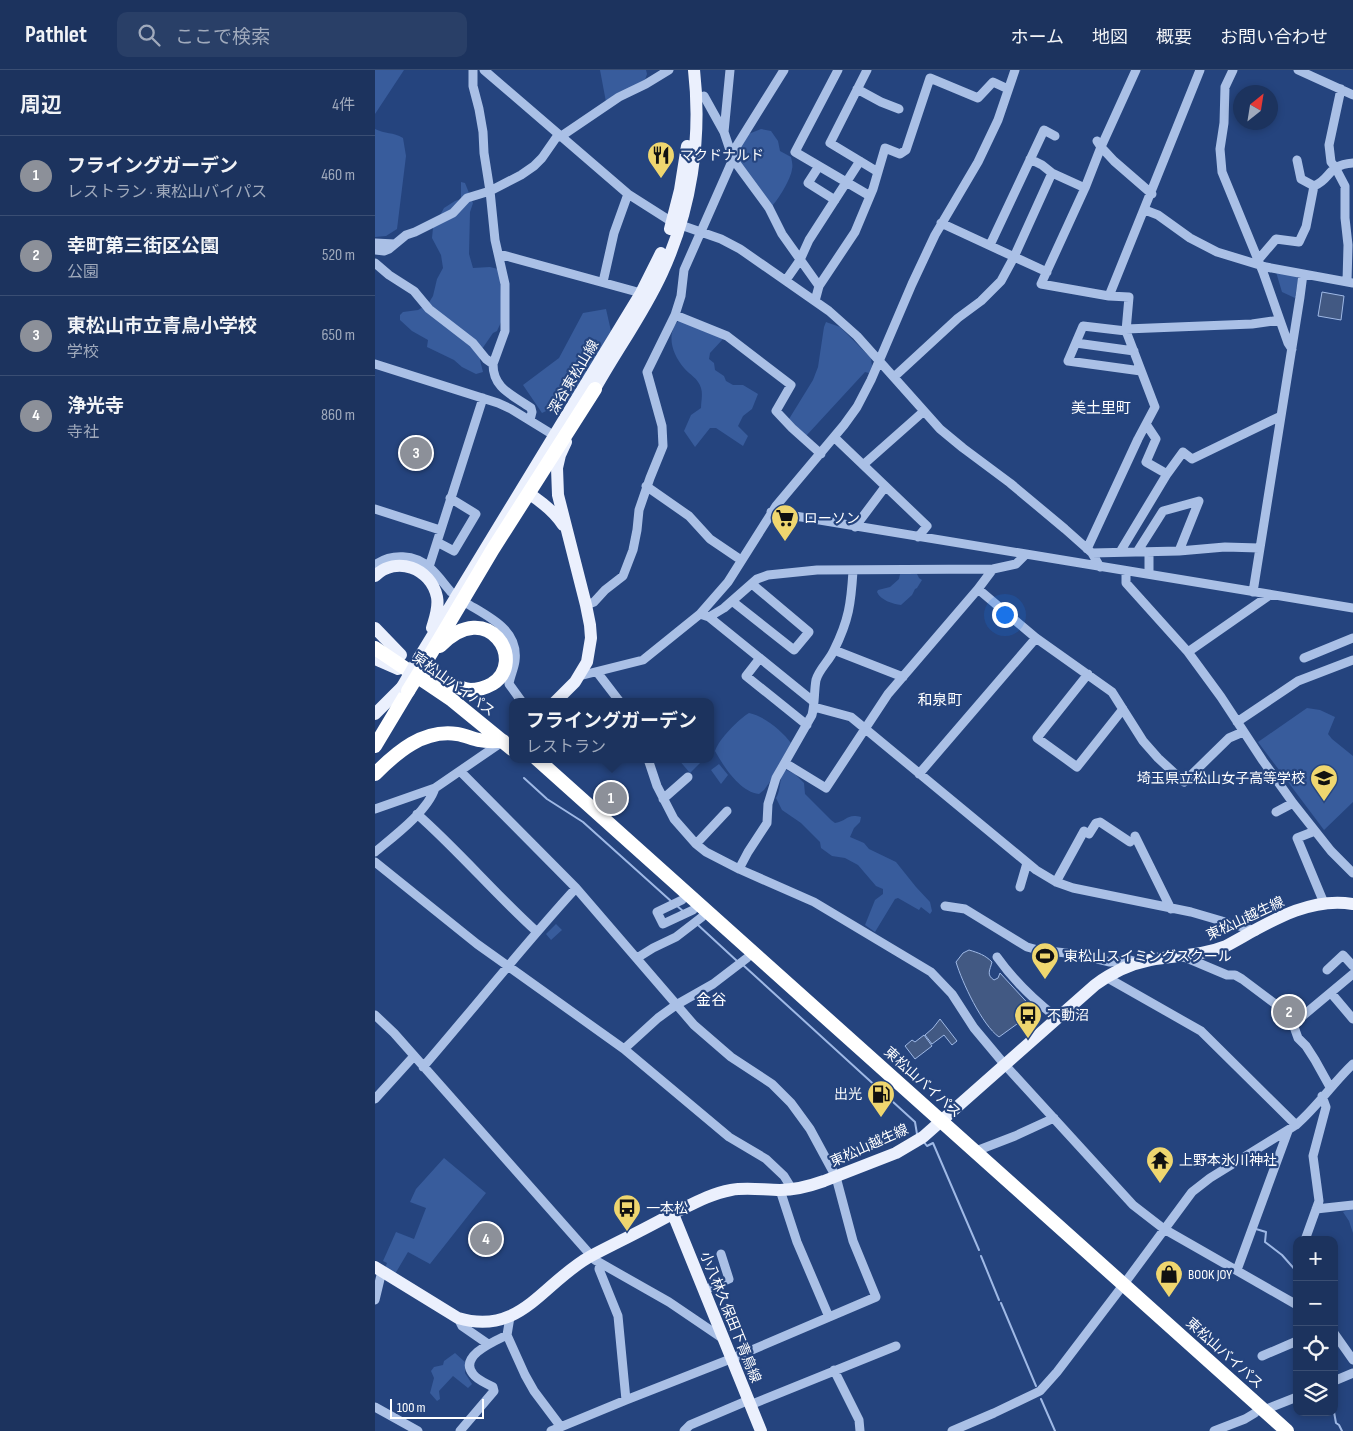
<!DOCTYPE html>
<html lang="ja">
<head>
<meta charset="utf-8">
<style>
  body { margin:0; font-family:"Sofia Sans Condensed","Noto Sans JP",sans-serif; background:#293f67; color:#f1f3f6 }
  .controls { position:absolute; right:15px; bottom:15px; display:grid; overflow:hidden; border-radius:10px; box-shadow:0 2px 8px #0003 }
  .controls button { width:45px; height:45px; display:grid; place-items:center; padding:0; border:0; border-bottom:1px solid #3a4e73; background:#1c335e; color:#f1f3f6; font:25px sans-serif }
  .compass { position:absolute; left:858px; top:15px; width:45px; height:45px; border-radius:50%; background:#1c335e; box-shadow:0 2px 8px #0003; rotate:30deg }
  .scale { position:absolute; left:15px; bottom:12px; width:94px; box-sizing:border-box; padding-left:5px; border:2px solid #fff; border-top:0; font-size:14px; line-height:18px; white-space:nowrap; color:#fff; -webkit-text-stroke:4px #25447e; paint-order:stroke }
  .you { position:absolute; left:629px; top:544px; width:18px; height:18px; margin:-12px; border:4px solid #fff; border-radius:50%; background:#1a73e8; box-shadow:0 0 0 8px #1a73e833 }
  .badge { display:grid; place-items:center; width:32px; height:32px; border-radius:50%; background:#8c9099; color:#fff; font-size:16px; font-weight:700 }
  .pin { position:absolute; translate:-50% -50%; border:2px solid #fff; box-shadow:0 1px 5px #0006 }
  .popup { position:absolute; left:134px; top:628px; width:205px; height:65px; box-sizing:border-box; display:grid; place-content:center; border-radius:10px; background:#1c335e; filter:drop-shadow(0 1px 4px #0005); font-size:16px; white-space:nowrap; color:#a0aabc }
  .popup b { font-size:19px; color:#f1f3f6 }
  .popup::after { content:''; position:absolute; left:50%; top:100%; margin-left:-10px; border:10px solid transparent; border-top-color:#1c335e }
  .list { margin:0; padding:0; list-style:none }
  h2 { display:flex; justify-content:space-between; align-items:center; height:65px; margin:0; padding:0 20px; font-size:21px }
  h2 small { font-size:16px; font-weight:400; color:#a0aabc }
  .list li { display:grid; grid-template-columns:32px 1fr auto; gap:15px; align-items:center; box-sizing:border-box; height:80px; padding:0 20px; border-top:1px solid #3a4e73 }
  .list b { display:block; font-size:19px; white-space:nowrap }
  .list p { margin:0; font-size:16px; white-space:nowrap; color:#a0aabc }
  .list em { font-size:16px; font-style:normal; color:#a0aabc }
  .icon { flex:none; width:28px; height:28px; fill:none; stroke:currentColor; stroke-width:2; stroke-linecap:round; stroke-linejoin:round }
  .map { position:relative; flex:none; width:978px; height:1361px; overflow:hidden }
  header { display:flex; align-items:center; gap:30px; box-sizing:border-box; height:70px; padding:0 25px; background:#1c335e; border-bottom:1px solid #3a4e73 }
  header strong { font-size:24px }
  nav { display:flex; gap:28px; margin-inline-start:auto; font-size:18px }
  .search { width:350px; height:45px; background:#293f67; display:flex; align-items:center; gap:12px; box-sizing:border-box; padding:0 18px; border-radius:10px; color:#a0aabc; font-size:19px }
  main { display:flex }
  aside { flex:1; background:#1c335e }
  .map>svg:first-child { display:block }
  .green { fill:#385c9c }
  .water { fill:#425983; stroke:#9fb9e6 }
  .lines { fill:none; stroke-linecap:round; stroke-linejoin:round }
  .stream { stroke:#9fb9e6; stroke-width:2 }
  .minor { stroke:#aac0e6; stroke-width:9 }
  .major { stroke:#ebf0fd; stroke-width:12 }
  .highway { stroke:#fff; stroke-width:14 }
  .major-bridge { stroke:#ebf0fd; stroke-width:12 }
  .highway-bridge { stroke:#fff; stroke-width:14 }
  .labels { text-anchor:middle; stroke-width:4.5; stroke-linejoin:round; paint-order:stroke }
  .poi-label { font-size:14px; fill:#fff; stroke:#25447e; text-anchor:start }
  .street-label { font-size:14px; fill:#fff; stroke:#25447e }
  .neighbourhood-label { font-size:15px; fill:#fff; stroke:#25447e }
</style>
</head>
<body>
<header>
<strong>Pathlet</strong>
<div class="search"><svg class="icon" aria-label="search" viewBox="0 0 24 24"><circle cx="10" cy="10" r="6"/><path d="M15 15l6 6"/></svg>ここで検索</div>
<nav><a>ホーム</a><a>地図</a><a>概要</a><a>お問い合わせ</a></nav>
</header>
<main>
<aside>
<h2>周辺<small>4件</small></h2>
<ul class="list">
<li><span class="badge">1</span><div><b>フライングガーデン</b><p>レストラン · 東松山バイパス</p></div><em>460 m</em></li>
<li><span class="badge">2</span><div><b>幸町第三街区公園</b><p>公園</p></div><em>520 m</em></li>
<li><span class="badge">3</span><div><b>東松山市立青鳥小学校</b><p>学校</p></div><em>650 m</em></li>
<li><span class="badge">4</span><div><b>浄光寺</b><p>寺社</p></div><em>860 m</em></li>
</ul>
</aside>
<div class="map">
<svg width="978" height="1361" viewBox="0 0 978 1361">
  <rect width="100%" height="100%" fill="#25447e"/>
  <path class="green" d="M 0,0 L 29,0 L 0,44 Z
    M 225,0 L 271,0 L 272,4 L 270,10 L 231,32 Z
    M 0,59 C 10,64 18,62 28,68 L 31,86 L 22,159 L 11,166 L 0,167 Z
    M 386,59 L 396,61 L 403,71 L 405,81 L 416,87 C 417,91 418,96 417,99 C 416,109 403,130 397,136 L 366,95 C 362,84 365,75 371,65 Z
    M 86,112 L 90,113 L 98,133 L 95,142 L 94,184 L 98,198 L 115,197 L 123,199 L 125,203 L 127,250 L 122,261 L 118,263 L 107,279 L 105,290 L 108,302 L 101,304 L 87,297 L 79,290 L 52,277 L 53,270 L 37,261 L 25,250 L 25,245 L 28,242 L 43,240 L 53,234 L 58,226 L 62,209 L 68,198 L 66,185 L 57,168 L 58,158 L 69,138 L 80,131 L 86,129 Z
    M 901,202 L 921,206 L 923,209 L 920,228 L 907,222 Z
    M 231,239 L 236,261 L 196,329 L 167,343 L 148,315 L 184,288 L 208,243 Z
    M 305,249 L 348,269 L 335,283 L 334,289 L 339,293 L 340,300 L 349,306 L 351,311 L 358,315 L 368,315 L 383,324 L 377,339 L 368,346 L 363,356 L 373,366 L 368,376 L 341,358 L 335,358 L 320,377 L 309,361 L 316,345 L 326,338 C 326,332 328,324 326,318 C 323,308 315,305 309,298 C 297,284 290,263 305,249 Z
    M 451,252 L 465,257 L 496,288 L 497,296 L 494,303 L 490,302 L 431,366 L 414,349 L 438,310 L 443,297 L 449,257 Z
    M 525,504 L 542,504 L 544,508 L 547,510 L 542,518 L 540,519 L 537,525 L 526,535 C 518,534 505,530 502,522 L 503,520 L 515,517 L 524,509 Z
    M 932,638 L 945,640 L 960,647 L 953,664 L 957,669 L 978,686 L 978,732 L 949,760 L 883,672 Z
    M 374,643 C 389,646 407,661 416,673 L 401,699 L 399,706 L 389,720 L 384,724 C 365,722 349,697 340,681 C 344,669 364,649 374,643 Z
    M 303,689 L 326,689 L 327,691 L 315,703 Z
    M 344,694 L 353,705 L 346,714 L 336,700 Z
    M 409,699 L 420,704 L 429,713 L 430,724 L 456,750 L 460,753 C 472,751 472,743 486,747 L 485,752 L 479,758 L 475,767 L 489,773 L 494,779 L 521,792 L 541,817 L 555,832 L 557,841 L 555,844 L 546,837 L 544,840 L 523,828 L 520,829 L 500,862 L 490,855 L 500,830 L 508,824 L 508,819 L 501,816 L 483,795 L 470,788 L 457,786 L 446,778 L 445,772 L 426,753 L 407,740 L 401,728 C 406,720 404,710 409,699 Z
    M 181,854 L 187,860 L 176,870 L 171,864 Z
    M 69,1088 L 111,1123 L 55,1194 L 33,1182 L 20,1204 L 10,1198 L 12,1193 L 8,1191 L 21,1162 L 39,1169 L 51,1138 L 35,1132 L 41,1119 Z
    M 978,1138 L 978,1163 L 974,1151 L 968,1142 Z
    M 80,1283 L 90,1292 L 90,1303 L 97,1314 L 93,1318 L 78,1306 L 64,1321 L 65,1329 L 62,1331 L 55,1323 L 59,1308 L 56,1301 L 59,1297 L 68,1295 L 69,1291 Z"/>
  <path class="water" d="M 947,222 L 969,226 L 966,250 L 943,246 Z
    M 594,880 C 604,883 610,885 617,892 C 615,900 611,905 619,910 L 623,908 L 625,903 L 660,941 L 624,967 C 607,955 587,912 581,892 L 588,883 Z
    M 565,949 L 582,971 L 577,975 L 569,965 L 557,974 L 550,965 L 558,958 Z
    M 549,965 L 557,976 L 540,989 L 530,976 L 537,970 L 540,972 Z"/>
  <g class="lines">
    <path class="stream" d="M 149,708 L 172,729 L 208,752 L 297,832
      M 301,835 L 309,842
      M 323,855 L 362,891
      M 368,895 L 540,1052 L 542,1064
      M 548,1071 L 552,1076 L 558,1073 L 604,1180
      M 881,1159 L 891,1162 L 890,1172 L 907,1185 L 922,1202
      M 606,1186 L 624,1230
      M 626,1233 L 661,1316
      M 666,1329 L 680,1361
      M 959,1342 L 961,1353 L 964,1355 L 967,1361"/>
    <path class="minor" d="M 98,0 L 98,16 L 104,39 L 108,62 L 109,83 L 115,121 L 120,170 L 130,214 L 130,261 L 118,294
      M 109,0 L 253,124 L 297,152 L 346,169 L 365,179 L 454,241 L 482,266 L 565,359 L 588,378 L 635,413 L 690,459 L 717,483 L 725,497
      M 355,0 L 349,62 L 358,89 L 394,138 L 407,164 L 444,216 L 440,231
      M 409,0 L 361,77 L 358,89 L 309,200 L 306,226 L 300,245 L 352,266 L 416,315 L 401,341 L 417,358 L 446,384
      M 463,0 L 420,82 L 495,126
      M 492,0 L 455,73 L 503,102
      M 761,0 L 726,77 L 739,91 L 777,124
      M 858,0 L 850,17 L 849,53 L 845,79 L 847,102 L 888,202 L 913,273 L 917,279
      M 923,0 L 978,25
      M 482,19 L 506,32 L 524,39
      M 966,19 L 954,75 L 956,92 L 960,97 L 970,116 L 970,148 L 973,175 L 972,212
      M 329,26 L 349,62
      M 185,67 L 244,27 L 271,14 L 294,0
      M 655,89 L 667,95 L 677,103 L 710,118
      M 922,90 L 926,109 L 939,116
      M 444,96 L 433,113 L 460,130
      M 770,140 L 783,145 L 815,168 L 842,182 L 891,197 L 978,213
      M 566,153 L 672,202
      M 0,173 L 20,174
      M 615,175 L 669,60 L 680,66
      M 0,180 L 9,181 L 14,179 L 31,165 L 40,162 L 78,143 L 92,128 L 115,121 L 146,105 L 159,96 L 167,88 L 183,65
      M 124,184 L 266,223
      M 883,190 L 901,169 L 924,172 L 931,157 L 939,116 C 957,109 951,95 978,93
      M 0,193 L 14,205 L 39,221 L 54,239 L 98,273 L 111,289 L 118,294 C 118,319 138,325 156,338 L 157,342 L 155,350
      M 411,210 L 425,190 L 434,170 L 485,91
      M 228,212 L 239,163 L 253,124
      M 444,216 L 480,162 L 498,119 L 510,78 L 525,84 L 531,80 L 555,8 L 603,28 L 618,12 L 633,19
      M 734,226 L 825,0
      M 751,259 L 877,254 L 905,250
      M 751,261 L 708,256 L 693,291 L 766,301
      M 701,273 L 759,281
      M 0,294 L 123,333 L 136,339 L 180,366
      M 519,307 L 583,248 L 606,231 L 626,211 L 639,187 L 677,103
      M 771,354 L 781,369 L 771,392 L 792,404
      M 460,368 L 552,456 L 543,467
      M 488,395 L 549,341
      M 271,416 L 314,446 L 335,469 L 366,490
      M 0,439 L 65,460
      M 396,442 L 978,538
      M 480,457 L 510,417
      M 62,472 L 79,481 L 101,444 L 75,428
      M 712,479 L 763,369 L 780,337 L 751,261 L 754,227 L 734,226 L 666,214 L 710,118 L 726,77 L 722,71
      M 745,482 L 792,404 L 808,382 L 817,389 L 906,346
      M 762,482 L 788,441 L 824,431 L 804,481
      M 717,483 L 804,481 L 850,477 L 884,478
      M 0,495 C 16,483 40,484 55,498 C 63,505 69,514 76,522
      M 54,497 L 108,328
      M 751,501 L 751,513 L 813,582 L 846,627 L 888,691 L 918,733 L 956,781 L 978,803
      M 774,504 L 774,482
      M 603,519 L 661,568 L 737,622 L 768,671 L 783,688 L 809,712 L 854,668 L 868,662
      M 878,522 L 925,227 L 928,204
      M 357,531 L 419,580 L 434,562 L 377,514
      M 91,533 C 114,547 144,560 140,591 C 139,599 135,606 134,614 L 147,632
      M 211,535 L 219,532 L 230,520 L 248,506 L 258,480 L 262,460 L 264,440 L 275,408 L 288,376 L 287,356 L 272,302 L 300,245
      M 325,544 L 334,547 L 349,538 L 382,509 L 393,505 L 442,500 L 618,499 L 641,494 L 650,485
      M 334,547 L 439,632
      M 459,580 L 528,607
      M 813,582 L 895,525
      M 385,588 L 371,606 L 432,655
      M 929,588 L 978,568
      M 222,602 L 245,632
      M 713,604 L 662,668 L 702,697 L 748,639
      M 204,606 L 268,590 L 325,544 L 353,512 L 401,436 L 469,355 L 482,337 L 496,310 L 537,214 L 560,165 L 603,92 L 623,50 L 640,0
      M 439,637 L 476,647 L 661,800 L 681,812 L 698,818 L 816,842 L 881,861
      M 862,652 L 923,611 L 978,590
      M 273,689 L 282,716 L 299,749 L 321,774 L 331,782 L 364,799 L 439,832 L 556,902 L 577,924 L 599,958 L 630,995 L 758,1135 L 789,1159 L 922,1235
      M 410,693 L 451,718 L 513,624 L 603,519 L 618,499
      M 85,701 L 201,818 L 319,955 L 356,987 L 397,1014 L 416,1033 L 435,1059 L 461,1107 L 478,1171 L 501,1227 L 358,1288 L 251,1330 L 176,1361
      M 544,704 L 661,568
      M 288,729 L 313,707
      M 0,739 L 60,718 L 127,672
      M 901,742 L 918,733
      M 42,744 C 84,781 120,824 161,861
      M 940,761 L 922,768 L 949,833
      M 760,766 L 796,839
      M 321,774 L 352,741
      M 0,782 C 18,767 53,741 60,718
      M 0,792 L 102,874 L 249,979 L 354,1067 L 391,1089 L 409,1106 L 417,1119
      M 364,799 L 373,782 L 392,753 L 393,734 L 401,708 L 437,645 C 440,633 439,621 441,610 C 444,599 455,590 459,580 C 474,550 476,533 478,501
      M 681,812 L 709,761 L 714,764 L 721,753 L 725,752 L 755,772
      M 645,817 L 652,793
      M 307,830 L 282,842 L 288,854 L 318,840
      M 570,836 L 590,839 L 652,877 L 663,880 L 701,884 L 735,892 L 755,890 L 762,892
      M 807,886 L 852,905 L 860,905 L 867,909 L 903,936 L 913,947 L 918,954 L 923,968 L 931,976 L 940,990 L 955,1017
      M 622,887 C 639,911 659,930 682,948
      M 262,888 L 278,878 L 301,867 L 327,847
      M 952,900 L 968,885 L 978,896
      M 731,907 L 826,961 L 921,1055
      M 956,923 L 978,949
      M 0,945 L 19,963 L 220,1190 L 294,1232 L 350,1270
      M 918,954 L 978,904
      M 249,979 L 283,948 L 301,935 L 338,914 L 372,888
      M 48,997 C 99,938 148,876 201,818
      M 0,1029 L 39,986
      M 601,1081 L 640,1066 L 679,1048
      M 405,1120 L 422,1172 L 454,1247
      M 941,1139 L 978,1135
      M 930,1170 L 944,1131 L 938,1086 L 951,1037 L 947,1026
      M 225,1194 L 224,1199 L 243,1246 L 251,1330
      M 862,1200 L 913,1061
      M 330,1220 L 354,1209 L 346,1184
      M 0,1230 L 7,1201
      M 135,1247 L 132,1265 L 150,1305 L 159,1321 L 186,1357
      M 83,1248 L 87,1256 L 113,1274
      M 959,1263 L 978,1290
      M 887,1286 L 922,1271
      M 459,1300 L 484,1350 L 485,1361
      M 959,1311 L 978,1303
      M 375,1335 L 521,1276
      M 0,1337 L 43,1361
      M 889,1340 L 922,1327
      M 85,1361 L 119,1321 L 118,1317 C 111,1313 102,1310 98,1304 C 83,1286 120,1271 132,1265
      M 309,1361 L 315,1355 L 374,1330
      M 577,1361 L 619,1343 L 665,1321 L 682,1302 L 749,1214 L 817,1122 L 835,1108 L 921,1055 C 942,1037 958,1013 978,994
      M 839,1361 L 870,1349 L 880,1343"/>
    <path class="major" d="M 295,159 L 305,120 L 312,76
      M 215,328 C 237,286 267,247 287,203 C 316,140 327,69 319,0
      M 153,423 C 167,432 179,441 188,455
      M 0,506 C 21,485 56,498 62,527 C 64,538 60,548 57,558
      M 0,558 L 26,585
      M 45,586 L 266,223 L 286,183
      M 0,589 L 23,599
      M 180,632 L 200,612 L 212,592 L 216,568 L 215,555 L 211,535 L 183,425 L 182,398 L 185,385 L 191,372
      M 0,644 L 27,617
      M 298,1144 L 386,1361
      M 0,1197 L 83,1248 C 146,1267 168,1212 216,1186 C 243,1172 270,1159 297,1144 C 316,1135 334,1124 356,1120 C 371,1117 389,1120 405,1120 C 420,1120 435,1116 449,1111 L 521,1083 L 548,1067 L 720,915 C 736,903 755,894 775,890 C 801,885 826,886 851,876 C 890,855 932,826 978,834"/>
    <path class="highway" d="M 0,578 L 77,630 L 137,679
      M 52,590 L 118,479 L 220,319
      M 52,603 C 66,610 80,618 95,620 C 103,620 110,618 117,614 C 153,592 113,526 65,576
      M 0,676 L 33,621
      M 162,689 L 912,1361
      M 0,704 C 22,682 48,659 82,664 C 90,665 97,669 104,670 C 112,672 120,671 128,671"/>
    <path class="major-bridge" d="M 27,617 L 45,586"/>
    <path class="highway-bridge" d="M 33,621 L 52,590"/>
  </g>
  <defs>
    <g id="restaurant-pin" transform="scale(1.4375)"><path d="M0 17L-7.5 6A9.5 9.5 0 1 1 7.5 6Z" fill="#efd66f" stroke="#25447e"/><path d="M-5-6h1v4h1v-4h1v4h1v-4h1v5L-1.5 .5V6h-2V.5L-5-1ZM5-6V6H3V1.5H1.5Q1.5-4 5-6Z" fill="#111"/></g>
    <g id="supermarket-pin" transform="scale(1.4375)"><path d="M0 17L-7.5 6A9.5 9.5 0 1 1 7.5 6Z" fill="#efd66f" stroke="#25447e"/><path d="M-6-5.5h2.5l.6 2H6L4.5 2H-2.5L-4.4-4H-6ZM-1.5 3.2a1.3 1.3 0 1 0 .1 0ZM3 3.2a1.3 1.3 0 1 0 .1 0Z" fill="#111"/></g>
    <g id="school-pin" transform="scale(1.4375)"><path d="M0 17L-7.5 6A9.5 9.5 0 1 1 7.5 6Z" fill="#efd66f" stroke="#25447e"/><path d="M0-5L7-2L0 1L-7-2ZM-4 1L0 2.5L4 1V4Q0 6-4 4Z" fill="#111"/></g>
    <g id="stadium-pin" transform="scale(1.4375)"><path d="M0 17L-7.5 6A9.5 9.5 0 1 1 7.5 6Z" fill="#efd66f" stroke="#25447e"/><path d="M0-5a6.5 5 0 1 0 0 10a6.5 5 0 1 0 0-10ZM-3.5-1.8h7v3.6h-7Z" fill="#111"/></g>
    <g id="bus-pin" transform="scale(1.4375)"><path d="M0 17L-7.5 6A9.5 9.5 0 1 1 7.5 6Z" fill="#efd66f" stroke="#25447e"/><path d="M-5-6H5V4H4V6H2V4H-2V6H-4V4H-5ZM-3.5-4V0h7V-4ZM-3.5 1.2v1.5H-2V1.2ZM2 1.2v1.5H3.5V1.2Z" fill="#111"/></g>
    <g id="fuel-pin" transform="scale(1.4375)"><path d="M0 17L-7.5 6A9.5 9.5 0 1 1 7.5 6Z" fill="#efd66f" stroke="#25447e"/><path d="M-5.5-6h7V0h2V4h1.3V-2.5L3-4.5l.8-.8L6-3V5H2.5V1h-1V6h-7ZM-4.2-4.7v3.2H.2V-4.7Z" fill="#111"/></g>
    <g id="temple-pin" transform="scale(1.4375)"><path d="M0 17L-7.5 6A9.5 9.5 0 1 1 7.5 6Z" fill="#efd66f" stroke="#25447e"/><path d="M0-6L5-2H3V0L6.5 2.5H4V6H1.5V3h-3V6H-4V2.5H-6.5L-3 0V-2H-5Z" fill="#111"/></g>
    <g id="shop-pin" transform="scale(1.4375)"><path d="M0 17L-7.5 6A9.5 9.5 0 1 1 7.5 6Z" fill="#efd66f" stroke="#25447e"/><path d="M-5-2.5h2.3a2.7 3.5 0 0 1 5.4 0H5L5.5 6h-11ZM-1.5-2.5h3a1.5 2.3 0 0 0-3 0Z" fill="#111"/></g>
  </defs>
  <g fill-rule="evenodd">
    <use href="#restaurant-pin" x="286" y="85"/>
    <use href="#supermarket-pin" x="410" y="448"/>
    <use href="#school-pin" x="949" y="708"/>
    <use href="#stadium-pin" x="670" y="886"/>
    <use href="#bus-pin" x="653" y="945"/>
    <use href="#fuel-pin" x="506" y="1024"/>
    <use href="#temple-pin" x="785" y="1090"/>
    <use href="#bus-pin" x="252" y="1138"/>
    <use href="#shop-pin" x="794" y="1204"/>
  </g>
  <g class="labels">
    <g class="poi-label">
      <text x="305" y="90">マクドナルド</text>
      <text x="429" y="453">ローソン</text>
      <text x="930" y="713" text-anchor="end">埼玉県立松山女子高等学校</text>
      <text x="689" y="891">東松山スイミングスクール</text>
      <text x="672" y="950">不動沼</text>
      <text x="487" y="1029" text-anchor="end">出光</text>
      <text x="804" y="1095">上野本氷川神社</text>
      <text x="271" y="1143">一本松</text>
      <text x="813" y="1209">BOOK JOY</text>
    </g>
    <g class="street-label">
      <text transform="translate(198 307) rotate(-59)" y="5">深谷東松山線</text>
      <text transform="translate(79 614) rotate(36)" y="5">東松山バイパス</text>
      <text transform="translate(870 848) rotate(-25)" y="5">東松山越生線</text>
      <text transform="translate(548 1012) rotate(42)" y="5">東松山バイパス</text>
      <text transform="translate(494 1075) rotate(-24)" y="5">東松山越生線</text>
      <text transform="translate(356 1247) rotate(68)" y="5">小八林久保田下青鳥線</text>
      <text transform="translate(850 1283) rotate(42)" y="5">東松山バイパス</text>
    </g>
    <g class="neighbourhood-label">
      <text x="726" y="343">美土里町</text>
      <text x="565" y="635">和泉町</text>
      <text x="336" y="935">金谷</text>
    </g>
  </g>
</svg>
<div class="controls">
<button>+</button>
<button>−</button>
<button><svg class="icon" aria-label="locate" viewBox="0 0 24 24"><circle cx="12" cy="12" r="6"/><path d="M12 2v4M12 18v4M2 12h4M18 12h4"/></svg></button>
<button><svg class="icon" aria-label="layers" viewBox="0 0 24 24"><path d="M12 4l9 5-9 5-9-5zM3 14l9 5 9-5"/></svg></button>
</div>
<svg class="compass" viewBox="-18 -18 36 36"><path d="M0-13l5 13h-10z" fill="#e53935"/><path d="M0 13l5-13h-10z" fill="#a0aabc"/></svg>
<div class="scale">100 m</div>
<div class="you"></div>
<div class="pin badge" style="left:236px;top:728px">1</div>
<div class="popup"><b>フライングガーデン</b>レストラン</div>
<div class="pin badge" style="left:914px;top:942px">2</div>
<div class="pin badge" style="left:41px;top:383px">3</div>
<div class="pin badge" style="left:111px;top:1169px">4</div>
</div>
</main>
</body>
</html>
